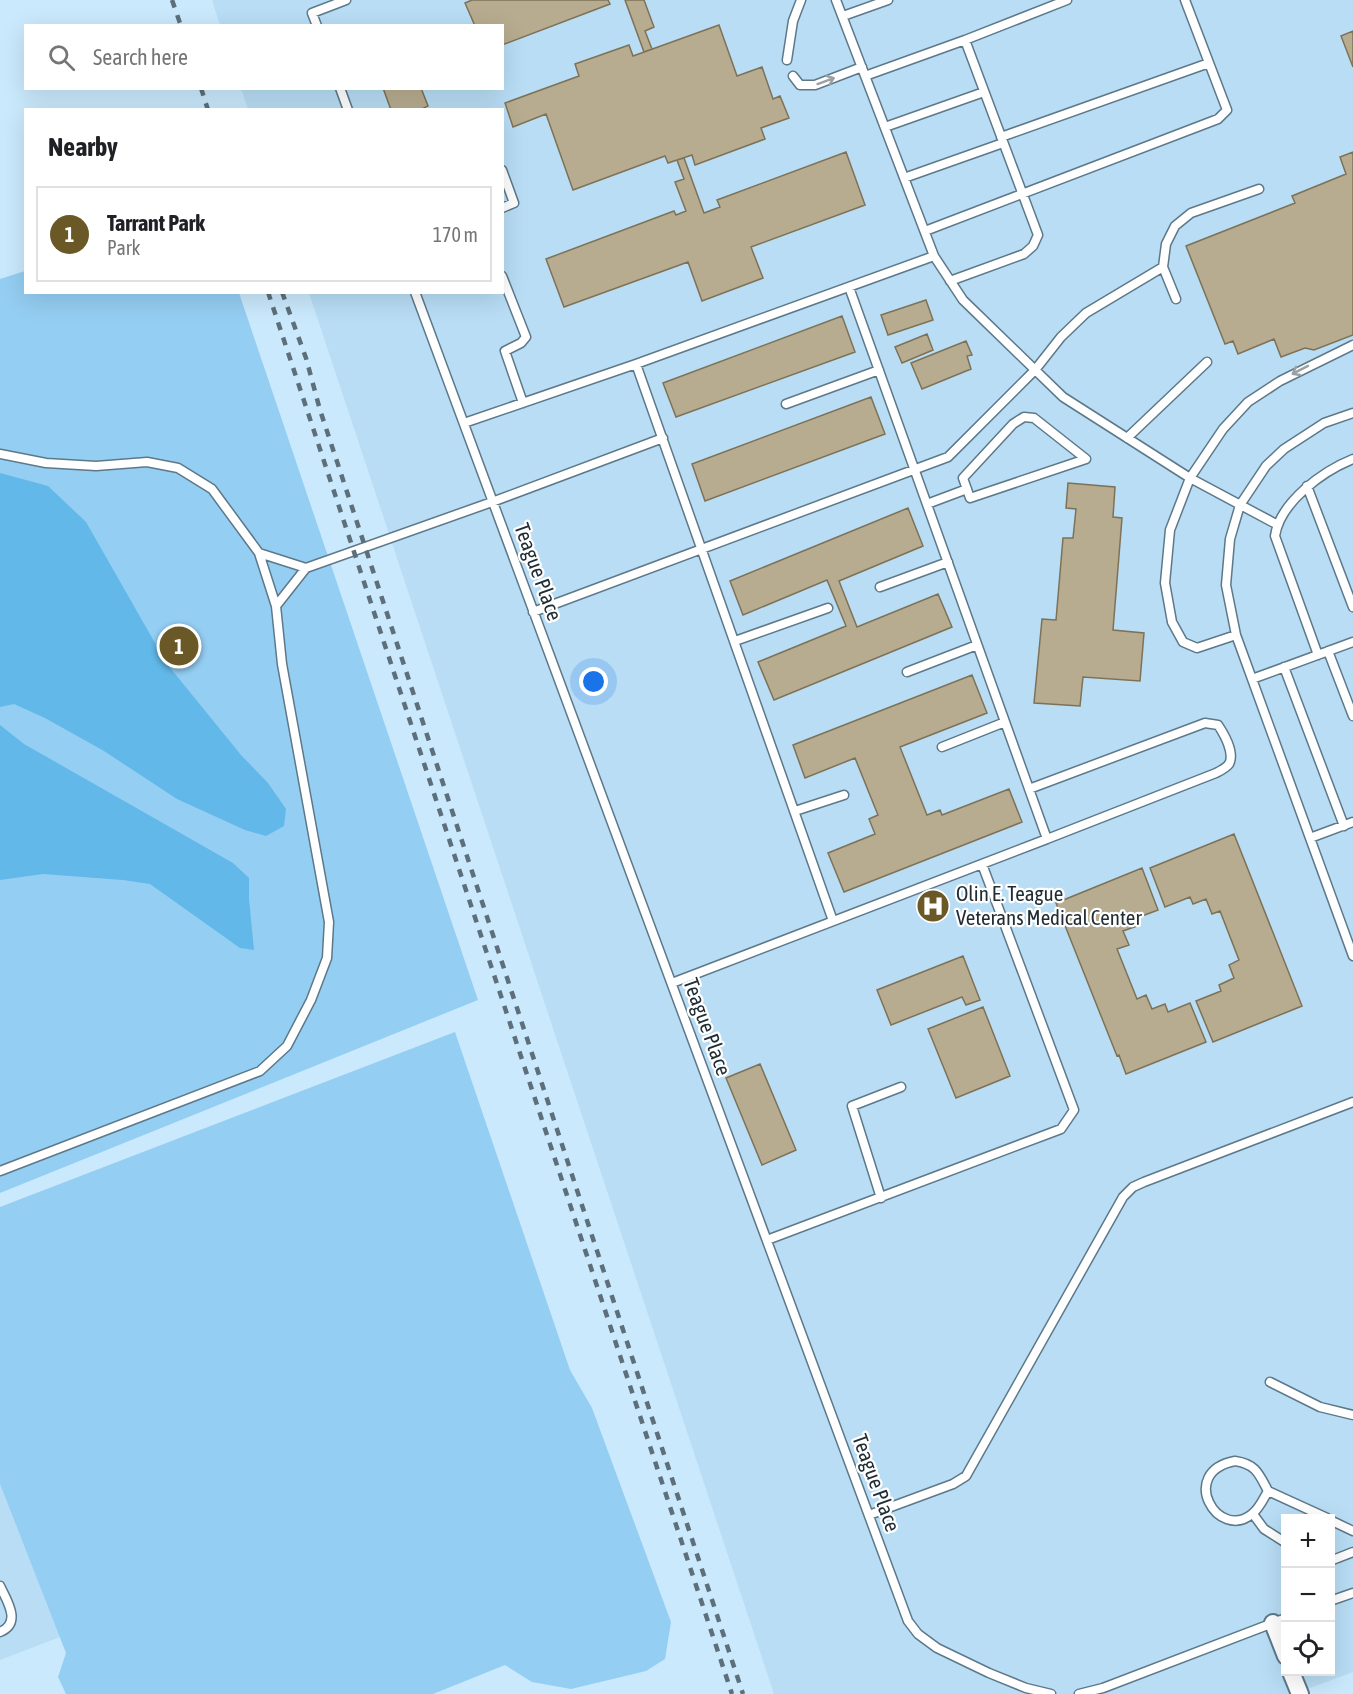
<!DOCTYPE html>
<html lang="en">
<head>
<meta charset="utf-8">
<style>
  body { margin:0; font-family:"Asap Condensed",sans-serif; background:#f6f6f6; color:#202124 }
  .controls { position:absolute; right:18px; bottom:18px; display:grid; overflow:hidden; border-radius:0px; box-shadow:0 6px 24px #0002 }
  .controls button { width:54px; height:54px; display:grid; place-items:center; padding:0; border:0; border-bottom:2px solid #e0e0e0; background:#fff; color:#202124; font:30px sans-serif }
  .you { position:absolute; left:594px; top:682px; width:21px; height:21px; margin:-15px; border:4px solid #fff; border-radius:50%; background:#1a73e8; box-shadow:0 0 0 9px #1a73e833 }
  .badge { display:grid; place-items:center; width:39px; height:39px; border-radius:50%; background:#6a5826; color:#fff; font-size:20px; font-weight:700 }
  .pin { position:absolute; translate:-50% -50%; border:3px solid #fff; box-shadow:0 2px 6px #0006 }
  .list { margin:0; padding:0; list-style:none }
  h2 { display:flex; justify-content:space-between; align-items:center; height:78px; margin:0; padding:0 24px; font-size:26px }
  h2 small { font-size:20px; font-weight:400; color:#757577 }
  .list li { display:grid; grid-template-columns:39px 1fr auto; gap:18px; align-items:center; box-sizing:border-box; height:96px; margin:0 12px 12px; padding:0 12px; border:2px solid #e0e0e0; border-radius:0px }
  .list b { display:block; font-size:22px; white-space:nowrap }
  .list p { margin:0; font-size:20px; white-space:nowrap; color:#757577 }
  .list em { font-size:20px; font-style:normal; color:#757577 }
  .icon { flex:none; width:33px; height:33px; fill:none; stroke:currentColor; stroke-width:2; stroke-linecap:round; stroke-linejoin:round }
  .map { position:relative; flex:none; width:1353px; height:1694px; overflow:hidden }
  .search { position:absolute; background:#fff; box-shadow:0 6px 24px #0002; left:24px; top:24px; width:480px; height:66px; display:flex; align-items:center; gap:15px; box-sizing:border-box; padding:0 21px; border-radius:0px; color:#757577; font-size:22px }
  .panel { position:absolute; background:#fff; box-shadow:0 6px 24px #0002; left:24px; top:108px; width:480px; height:186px; border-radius:0px }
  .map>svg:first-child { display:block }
  .built { fill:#b8ddf5; fill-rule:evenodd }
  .green { fill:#94cef2 }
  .water { fill:#62b8e8 }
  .building { fill:#b7ac8f; stroke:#7d7257; stroke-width:1.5 }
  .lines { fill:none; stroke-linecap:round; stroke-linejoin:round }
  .service-casing { stroke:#5d7889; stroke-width:11 }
  .minor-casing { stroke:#5d7889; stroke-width:20 }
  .service { stroke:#fff; stroke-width:8 }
  .minor { stroke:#fff; stroke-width:16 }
  .rail { stroke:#5c6f7a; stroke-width:4.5; stroke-dasharray:8 8; stroke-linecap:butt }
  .oneway { stroke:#9ba0a4 }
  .labels { text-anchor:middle; stroke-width:4.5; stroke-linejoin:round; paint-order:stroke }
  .street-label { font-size:21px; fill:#212d34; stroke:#fff }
  .poi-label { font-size:21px; fill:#212d34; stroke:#fff; text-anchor:start }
</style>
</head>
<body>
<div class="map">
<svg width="1353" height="1694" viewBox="0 0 1353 1694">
  <rect width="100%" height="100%" fill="#cae9fc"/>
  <path class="built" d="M 212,0 L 1353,0 L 1353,1672 L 1294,1694 L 774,1694 L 309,293 L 502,292 L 502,110 L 248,109 L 241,89 L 502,88 L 502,26 L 220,25 ZM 1286,1518 L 1330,1518 L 1330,1672 L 1286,1672 Z
    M 0,1484 L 60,1637 L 0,1660 Z"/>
  <path class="green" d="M 25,271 L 26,292 L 239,293 L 478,1000 L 0,1193 L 0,279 Z
    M 455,1032 L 570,1370 L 592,1408 L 671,1622 L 665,1659 L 646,1671 L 571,1689 L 532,1682 L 505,1665 L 433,1694 L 66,1694 L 58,1677 L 66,1653 L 0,1484 L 0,1207 Z"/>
  <path class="water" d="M 0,473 L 48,486 L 86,522 L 167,664 L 241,755 L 268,783 L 286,809 L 284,826 L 266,836 L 245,830 L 177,799 L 104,751 L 45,718 L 14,704 L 0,707 Z
    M 0,725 L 24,744 L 233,863 L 249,878 L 249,899 L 254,950 L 240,948 L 150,884 L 123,880 L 43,874 L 0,880 Z"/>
  <path class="building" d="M 472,0 L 608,0 L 610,4 L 502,45 L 502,26 L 475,26 L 465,3 Z
    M 625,0 L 644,0 L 654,27 L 645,31 L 652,49 L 644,52 Z
    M 719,25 L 737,76 L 762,67 L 773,99 L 780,96 L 789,118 L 761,128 L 765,139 L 695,165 L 692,155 L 668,163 L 665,156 L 573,190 L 546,114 L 513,127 L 505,103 L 579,76 L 575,64 L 629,45 L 633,56 Z
    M 1353,31 L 1353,67 L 1341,36 Z
    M 383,88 L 421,88 L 428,106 L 420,110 L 391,110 Z
    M 846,152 L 865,205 L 751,247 L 763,278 L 702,301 L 688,262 L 564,307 L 546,259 L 674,211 L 676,215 L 686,211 L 675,182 L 684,179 L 677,160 L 684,158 L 704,213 L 720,207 L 717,200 Z
    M 1353,152 L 1353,335 L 1314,350 L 1305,348 L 1281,357 L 1274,339 L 1238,354 L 1233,341 L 1225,344 L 1186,246 L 1295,203 L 1292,196 L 1346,174 L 1340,157 Z
    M 926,300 L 933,320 L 888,335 L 881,315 Z
    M 842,316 L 855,352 L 676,417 L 663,383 Z
    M 927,334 L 933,350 L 902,363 L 895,347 Z
    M 966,341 L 972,355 L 967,356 L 971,369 L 922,389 L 911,363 Z
    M 871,397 L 885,434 L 705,501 L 692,464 Z
    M 1068,483 L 1115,487 L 1113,517 L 1122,518 L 1113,630 L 1144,633 L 1140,681 L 1083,677 L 1080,706 L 1034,703 L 1042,619 L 1056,620 L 1063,538 L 1073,538 L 1076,509 L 1066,508 Z
    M 908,508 L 923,546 L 839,581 L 857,627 L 938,594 L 952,627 L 774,700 L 758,662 L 846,626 L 827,580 L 743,615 L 730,581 Z
    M 972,675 L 987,713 L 900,747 L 927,815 L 940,810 L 942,815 L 1009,789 L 1022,822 L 844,892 L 828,853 L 875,834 L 869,819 L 878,815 L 855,758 L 805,778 L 793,745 Z
    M 1234,834 L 1302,1006 L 1213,1042 L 1196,1001 L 1221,991 L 1219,985 L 1234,978 L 1229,965 L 1239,960 L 1220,911 L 1212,914 L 1206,899 L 1193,904 L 1190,897 L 1165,907 L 1150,868 Z
    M 1142,868 L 1158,910 L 1134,919 L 1137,926 L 1123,931 L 1129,945 L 1117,949 L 1137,999 L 1146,995 L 1152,1009 L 1165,1004 L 1168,1012 L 1190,1003 L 1206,1042 L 1126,1074 L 1119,1055 L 1117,1056 L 1056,903 Z
    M 963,956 L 980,1000 L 966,1005 L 962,997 L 891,1025 L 877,990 Z
    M 983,1007 L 1010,1076 L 956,1098 L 928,1029 Z
    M 760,1064 L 796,1150 L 762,1165 L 726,1078 Z"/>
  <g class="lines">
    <g class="service-casing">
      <path id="service" d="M 836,0 L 934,256 L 963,300 L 1063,397 L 1190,478 L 1276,524
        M 843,16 L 888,0
        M 317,26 L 312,13 L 346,0
        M 965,40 L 1067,0
        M 787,60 L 793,21 L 801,0
        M 793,76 L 800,85 L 815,85 L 862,67
        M 865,76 L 965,40 L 1038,235 L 1033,246 L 1024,254 L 950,281
        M 340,88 L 348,110
        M 885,127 L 984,92
        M 1001,137 L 1209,63
        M 502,170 L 514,203 L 502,208
        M 904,178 L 1003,143
        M 925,231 L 1218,119 L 1227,110 L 1185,0
        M 502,276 L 526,337 L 521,343 L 505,351 L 523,403
        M 415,292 L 908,1621 L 918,1634 L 937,1648 L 989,1673 L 1026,1688 L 1051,1694
        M 1176,299 L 1163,267 L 1166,244 L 1175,226 L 1191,213 L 1259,189
        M 636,364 L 833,921
        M 786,404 L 879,370
        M 1353,413 L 1324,423 L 1284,449 L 1266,466 L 1240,505 L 1230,539 L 1226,585 L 1236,635 L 1353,956
        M 1024,417 L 1034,418 L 1086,459 L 970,498 L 963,478 L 1013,424 Z
        M 464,423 L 636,364 L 934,256
        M 1127,438 L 1207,362
        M 0,454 L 46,463 L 96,466 L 147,462 L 178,468 L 212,489 L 259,553 L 306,568
        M 1307,486 L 1353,607
        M 927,504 L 967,489
        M 259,553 L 276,606
        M 880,587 L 948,562
        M 533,612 L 948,457 L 1035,370 L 1061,337 L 1086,313 L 1163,267
        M 1236,635 L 1197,648 L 1183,642 L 1172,622 L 1165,583 L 1170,530 L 1190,478 L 1223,429 L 1248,402 L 1280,381 L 1353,345
        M 735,641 L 828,608
        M 1328,651 L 1353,716
        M 1318,655 L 1275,536 C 1280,502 1323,471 1353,459
        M 1284,667 L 1344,826
        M 907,672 L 977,645
        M 1252,679 L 1353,642
        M 942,747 L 1005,722
        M 1029,789 L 1205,723 L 1218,725 C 1224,734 1235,753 1229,764 C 1226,768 1220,771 1216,773 L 1047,839
        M 795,811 L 844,795
        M 1310,838 L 1353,822
        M 672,983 L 1047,839 L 849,287
        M 0,1171 L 260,1071 L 287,1046 L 311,1000 L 327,958 L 329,922 L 282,664 L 276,606 L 306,568 L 492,502 L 663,438
        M 881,1198 L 852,1106 L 901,1087
        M 767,1240 L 1061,1129 L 1074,1110 L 982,864
        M 1270,1382 L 1320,1407 L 1353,1415
        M 1235,1461 C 1256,1464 1259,1474 1268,1491 C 1264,1498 1259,1509 1252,1514 C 1218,1542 1177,1472 1235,1461 Z
        M 1268,1491 L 1327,1518
        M 1253,1514 L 1264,1529 L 1286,1543
        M 869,1515 L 953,1484 L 966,1476 L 1123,1197 L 1133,1187 L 1144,1182 L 1353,1102
        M 1330,1520 L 1353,1531
        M 1330,1561 L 1353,1552
        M 0,1586 C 7,1601 22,1623 0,1632
        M 1330,1601 L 1353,1593
        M 1079,1694 L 1103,1688 L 1286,1618"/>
    </g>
    <g class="minor-casing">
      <path id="minor" d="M 1273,1623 L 1286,1656
        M 1291,1672 L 1300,1694"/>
    </g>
    <use href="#service" class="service"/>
    <use href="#minor" class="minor"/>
    <path class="rail" d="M 172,0 L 181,26
      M 201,88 L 208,110
      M 268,292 L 732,1694
      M 282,292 L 306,358 L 320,410 L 743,1694"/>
  </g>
  <defs><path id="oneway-shaft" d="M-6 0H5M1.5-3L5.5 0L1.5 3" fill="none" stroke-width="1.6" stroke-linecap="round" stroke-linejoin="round" transform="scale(1.5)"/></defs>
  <g class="oneway">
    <use href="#oneway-shaft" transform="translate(826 81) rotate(-20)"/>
    <use href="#oneway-shaft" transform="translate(1300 370) rotate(153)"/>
  </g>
  <defs>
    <g id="hospital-disc" transform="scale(1.725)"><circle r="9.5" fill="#6a5826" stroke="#fff"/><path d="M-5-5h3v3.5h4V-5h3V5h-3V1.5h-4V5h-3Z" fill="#fff"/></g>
  </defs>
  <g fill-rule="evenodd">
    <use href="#hospital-disc" x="933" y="906"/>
  </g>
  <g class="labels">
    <g class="street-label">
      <text transform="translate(538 572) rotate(70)" y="7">Teague Place</text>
      <text transform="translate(707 1027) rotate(70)" y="7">Teague Place</text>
      <text transform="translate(876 1483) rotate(70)" y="7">Teague Place</text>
    </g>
    <g class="poi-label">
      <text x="956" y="901">Olin E. Teague<tspan x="956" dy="24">Veterans Medical Center</tspan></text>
    </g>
  </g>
</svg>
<div class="controls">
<button>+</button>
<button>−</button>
<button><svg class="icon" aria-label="locate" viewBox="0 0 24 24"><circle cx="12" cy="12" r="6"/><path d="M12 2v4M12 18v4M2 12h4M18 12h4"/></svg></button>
</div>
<div class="you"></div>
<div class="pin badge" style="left:179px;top:646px">1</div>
<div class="search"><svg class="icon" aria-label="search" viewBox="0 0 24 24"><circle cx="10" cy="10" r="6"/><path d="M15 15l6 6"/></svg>Search here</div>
<section class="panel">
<h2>Nearby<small></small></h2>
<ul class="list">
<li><span class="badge">1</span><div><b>Tarrant Park</b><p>Park</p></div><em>170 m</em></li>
</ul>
</section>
</div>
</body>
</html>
